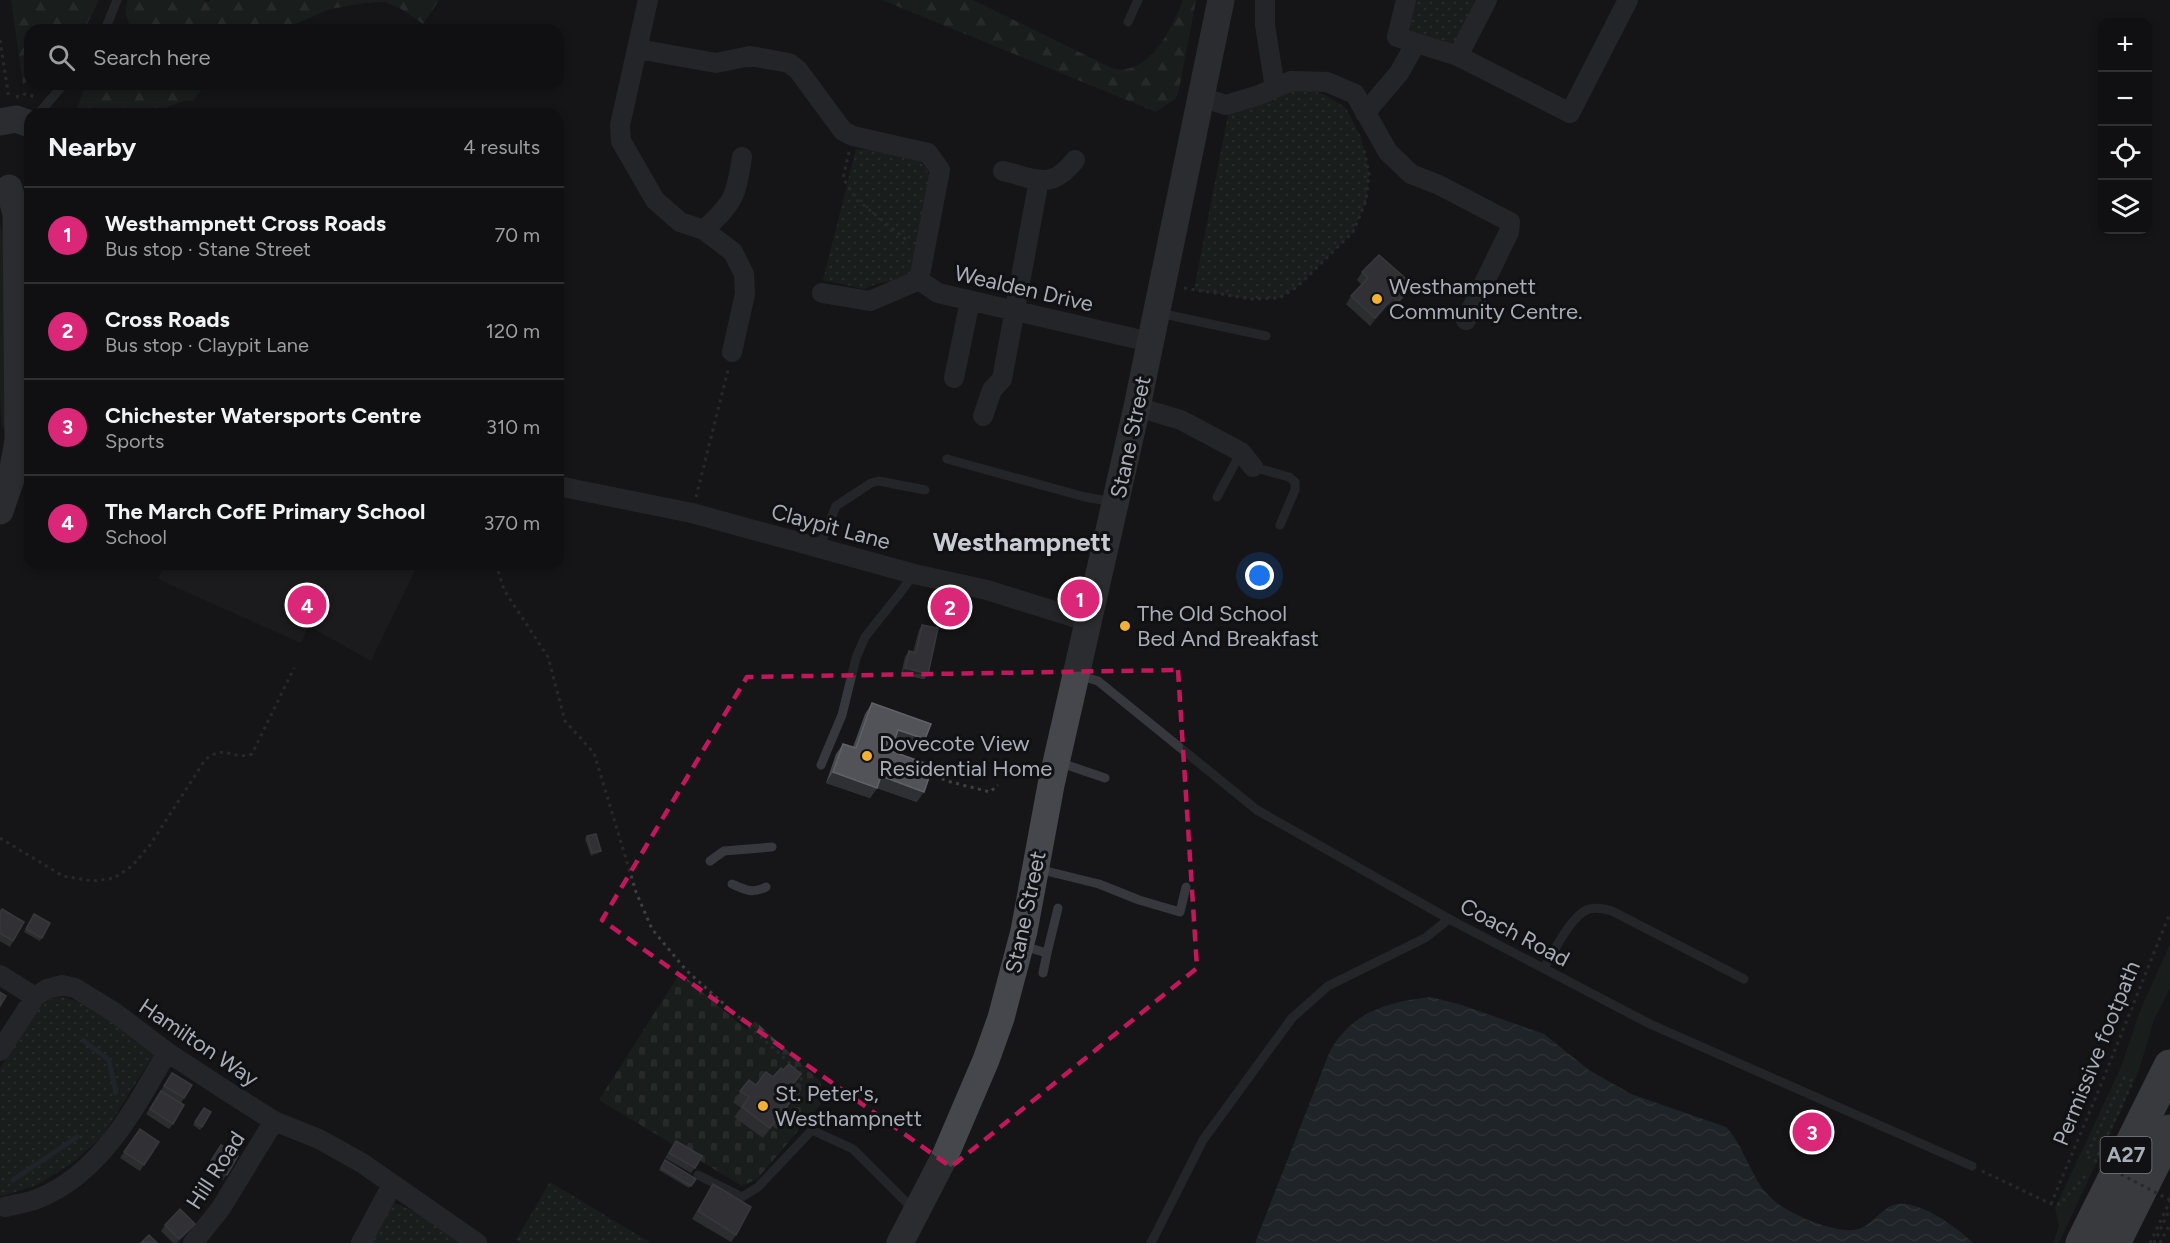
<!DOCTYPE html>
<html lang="en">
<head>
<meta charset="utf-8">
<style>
  body { margin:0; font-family:Figtree,sans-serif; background:#1e1e20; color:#f1f3f6 }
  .controls { position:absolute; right:18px; top:18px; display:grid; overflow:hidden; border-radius:12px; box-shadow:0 3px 9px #0003 }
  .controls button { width:54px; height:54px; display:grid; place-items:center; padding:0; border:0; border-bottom:2px solid #303032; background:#101012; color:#f1f3f6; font:30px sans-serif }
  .you { position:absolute; left:1260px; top:576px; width:21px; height:21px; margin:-15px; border:4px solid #fff; border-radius:50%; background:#1a73e8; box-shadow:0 0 0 9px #1a73e833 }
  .badge { display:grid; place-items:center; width:39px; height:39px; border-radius:50%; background:#db2777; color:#fff; font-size:20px; font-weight:700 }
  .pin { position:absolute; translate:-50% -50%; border:3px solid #fff; box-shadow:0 2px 6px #0006 }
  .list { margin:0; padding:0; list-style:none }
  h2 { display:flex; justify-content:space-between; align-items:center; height:78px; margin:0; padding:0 24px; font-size:26px }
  h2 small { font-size:20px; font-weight:400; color:#9c9d9f }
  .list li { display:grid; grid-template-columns:39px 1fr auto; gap:18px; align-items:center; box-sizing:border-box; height:96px; padding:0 24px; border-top:2px solid #303032 }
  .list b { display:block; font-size:22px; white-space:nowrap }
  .list p { margin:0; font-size:20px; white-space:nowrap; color:#9c9d9f }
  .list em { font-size:20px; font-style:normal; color:#9c9d9f }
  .icon { flex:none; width:33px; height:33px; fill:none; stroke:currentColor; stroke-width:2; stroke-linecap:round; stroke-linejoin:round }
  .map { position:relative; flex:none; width:2170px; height:1243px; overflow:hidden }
  .search { position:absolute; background:#101012; box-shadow:0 3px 9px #0003; left:24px; top:24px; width:540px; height:66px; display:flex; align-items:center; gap:15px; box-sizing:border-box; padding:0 21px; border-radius:18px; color:#9c9d9f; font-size:22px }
  .panel { position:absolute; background:#101012; box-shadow:0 3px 9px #0003; left:24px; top:108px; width:540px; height:462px; border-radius:18px }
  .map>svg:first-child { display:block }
  .built { fill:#222225 }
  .grass { fill:#1e261f }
  .forest { fill:url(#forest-firs) }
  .cemetery { fill:url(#cemetery-stones) }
  .park { fill:url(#park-dots) }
  .water { fill:url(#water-waves) }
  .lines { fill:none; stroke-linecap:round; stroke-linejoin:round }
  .stream { stroke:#2c353c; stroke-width:5 }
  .path { stroke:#3d3f44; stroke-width:3; stroke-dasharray:3 4.5; stroke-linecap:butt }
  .lane { stroke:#37383d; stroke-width:9 }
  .street { stroke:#37383d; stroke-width:20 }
  .secondary { stroke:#45474d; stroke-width:27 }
  .highway { stroke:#63666e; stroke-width:33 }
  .path-bridge { stroke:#3d3f44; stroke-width:3; stroke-dasharray:3 4.5; stroke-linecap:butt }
  .wall { fill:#47494d }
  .shaded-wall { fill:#2f3033 }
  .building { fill:#525359; stroke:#5f6168; stroke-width:1.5 }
  .marked { fill:none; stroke:#c2185b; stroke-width:4.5; stroke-dasharray:12 8; stroke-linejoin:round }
  .poi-dot { fill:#f2b134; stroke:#111113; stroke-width:2 }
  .labels { text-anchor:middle; stroke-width:6; stroke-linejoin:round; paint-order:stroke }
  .shield { fill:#111113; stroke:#7b7e86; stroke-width:1.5 }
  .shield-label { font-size:21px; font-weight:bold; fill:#a8adb8 }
  .poi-label { font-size:22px; fill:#a8adb8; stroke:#111113; text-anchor:start }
  .street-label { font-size:22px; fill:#a8adb8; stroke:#111113 }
  .quarter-label { font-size:26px; font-weight:bold; fill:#c9ccd4; stroke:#111113 }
</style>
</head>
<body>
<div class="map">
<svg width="2170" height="1243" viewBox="0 0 2170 1243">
  <defs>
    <pattern id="forest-firs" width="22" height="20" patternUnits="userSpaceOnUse" patternTransform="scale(1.5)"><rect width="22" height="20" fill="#1e261f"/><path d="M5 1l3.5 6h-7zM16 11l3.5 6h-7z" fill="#3c433d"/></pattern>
    <pattern id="cemetery-stones" width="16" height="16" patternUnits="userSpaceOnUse" patternTransform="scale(1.5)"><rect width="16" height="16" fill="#1e261f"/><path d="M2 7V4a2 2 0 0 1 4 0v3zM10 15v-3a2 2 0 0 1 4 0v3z" fill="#3c433d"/></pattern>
    <pattern id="park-dots" width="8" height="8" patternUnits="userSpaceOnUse" patternTransform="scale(1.5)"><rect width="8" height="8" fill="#1e261f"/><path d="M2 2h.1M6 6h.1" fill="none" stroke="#3c433d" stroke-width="1.8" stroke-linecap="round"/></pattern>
    <pattern id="water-waves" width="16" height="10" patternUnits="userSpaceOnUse" patternTransform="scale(1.5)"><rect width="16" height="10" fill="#2c353c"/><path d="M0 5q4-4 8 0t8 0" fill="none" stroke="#485056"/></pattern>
  </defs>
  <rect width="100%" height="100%" fill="#161618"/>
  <path class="built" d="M 167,564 L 418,564 L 371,661 L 309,626 L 301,643 L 171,585 L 158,578 Z"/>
  <path class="grass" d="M 0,221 L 5,251 L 8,426 L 2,428 L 0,395 Z
    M 2170,944 L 2170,988 L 2154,1020 L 2138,1073 L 2059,1243 L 2053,1243 L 2059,1226 L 2055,1208 L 2121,1067 L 2140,1011 Z"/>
  <path class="forest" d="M 11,0 L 99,0 L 84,30 L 30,30 L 30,79 L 23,84 Z
    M 128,0 L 203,0 L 207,3 L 210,0 L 439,0 L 423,24 L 401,9 L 385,2 L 365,3 L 330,9 L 282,30 L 133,30 C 127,20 123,11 128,0 Z
    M 882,0 L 973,0 L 1112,68 C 1149,78 1172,28 1183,0 L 1196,0 L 1179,89 L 1176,98 L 1156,112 Z
    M 86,84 L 206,84 L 193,101 L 184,101 L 149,114 L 75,114 Z"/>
  <path class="cemetery" d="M 680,973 L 747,1030 L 755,1021 L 821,1082 L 821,1104 L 757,1179 L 742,1186 L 599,1100 Z"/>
  <path class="park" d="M 1411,0 L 1479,0 L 1453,49 L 1403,34 Z
    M 1305,88 L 1325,95 L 1346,108 L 1361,137 L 1369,174 L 1366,201 L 1353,232 L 1297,287 L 1279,298 L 1251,299 L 1194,290 L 1229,110 L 1285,89 Z
    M 856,149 C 888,152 924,145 932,184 L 915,269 L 906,279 L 876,284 L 864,289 L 823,280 Z
    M 58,996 C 88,1000 130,1036 154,1054 L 102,1137 L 71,1164 L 37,1185 L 0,1197 L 0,1068 L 39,1008 L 49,1000 Z
    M 550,1182 L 651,1243 L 521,1243 L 516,1240 Z
    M 393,1202 L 425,1216 L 465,1243 L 371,1243 Z"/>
  <path class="water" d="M 1431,997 L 1462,1005 L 1544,1034 L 1589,1070 L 1631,1094 L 1726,1127 C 1748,1151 1750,1182 1777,1203 C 1794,1216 1838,1235 1859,1229 C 1873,1224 1880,1210 1893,1205 C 1916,1197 1957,1227 1973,1243 L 1255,1243 L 1330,1051 C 1353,1011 1388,1002 1431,997 Z"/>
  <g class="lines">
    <path class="stream" d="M 84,1041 L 109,1060 L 116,1093
      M 13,1180 L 77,1137"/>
    <path class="path" d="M 0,40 L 9,99
      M 16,97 L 25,94 L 36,97
      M 849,152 L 843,178 L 857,200 L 909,242
      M 1184,288 L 1251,299 L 1279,298 L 1297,287 L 1353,232 L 1366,201 L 1369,174 L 1363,146
      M 696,497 L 728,370
      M 496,564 L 504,590 L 548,657 L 565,721 L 594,753 L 636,892 L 652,929 L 686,970 L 802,1074 L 795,1114 L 804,1123
      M 928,773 L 947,781 L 990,792 L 998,785
      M 0,838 L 63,876 L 93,881 L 114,878 L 132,866 L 150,845 L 205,760 C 225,743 233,761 252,754 L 294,668
      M 1982,1171 L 2051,1204 L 2060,1204 L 2087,1174
      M 2051,1204 L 2100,1087 L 2170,913
      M 2150,1243 L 2170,1201
      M 2154,1243 L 2170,1209
      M 2160,1243 L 2170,1224"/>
    <path class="lane" d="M 1128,22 L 1138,0
      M 105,30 L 117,0
      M 38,114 L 64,84
      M 1159,313 L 1266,336
      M 947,459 L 1085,497 L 1114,502
      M 1253,467 L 1289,477 L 1295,482 L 1295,490 L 1280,525
      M 1217,497 L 1241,452
      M 819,548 L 836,506 L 871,483 L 879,481 L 925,490
      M 1078,675 L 1098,681 L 1257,810 L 1449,919 L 1650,1024 L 1972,1166
      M 1058,762 L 1105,778
      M 821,765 L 842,715 L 856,658 L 865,637 L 900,593 L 914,574
      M 710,861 L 724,851 L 772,847
      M 1038,869 L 1099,884 L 1139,900 L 1180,912 L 1186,887
      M 732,884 C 745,890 752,894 766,887
      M 1023,946 L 1047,953 L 1058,908
      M 1544,968 C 1553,953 1572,914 1589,909 C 1597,907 1604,909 1612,911 L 1744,979
      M 1043,973 L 1047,953
      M 698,1175 L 742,1197 L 758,1187 L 812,1130 L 853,1149 L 913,1209
      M 1151,1243 L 1203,1140 L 1292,1018 L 1328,986 L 1425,938 L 1449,919"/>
    <path class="street" d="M 648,0 L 620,125 L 621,141 L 655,200 L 680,222 L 704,230 L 733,252 L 744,274 L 745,294 L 732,352
      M 1265,0 L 1265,25 L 1275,88
      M 1406,0 L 1397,37 L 1458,56 L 1570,113 L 1628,0
      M 638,49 L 716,63 L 750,56 L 789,63 L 798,70 L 843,131 L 853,136 L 928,153 L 940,170 L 919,280
      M 1458,56 L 1487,0
      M 1201,97 L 1226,105 L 1259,95 L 1291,81 L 1327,82 L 1355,94 L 1388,152 L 1411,174 L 1439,185 L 1510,222 L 1509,232 L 1466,320
      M 1365,113 L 1399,73 L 1416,43
      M 1003,171 C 1037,179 1051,191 1075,160
      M 704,230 C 734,202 736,197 742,157
      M 919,280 L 938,293 L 1150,342
      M 822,293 L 870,301 L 919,280
      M 954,378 L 970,301
      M 1137,407 L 1181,420 L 1241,452 L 1253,467
      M 983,416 L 992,390 L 1002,379 L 1039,180
      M 558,486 L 692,513 L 914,574 L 987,590 L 1089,622
      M 0,975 L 35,997
      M 0,1051 L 35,997 L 47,989 L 62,985 L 75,988 L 114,1012 L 167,1052 L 222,1088 L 274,1121 L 319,1139 L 362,1163 L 477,1243
      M 5,1207 C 16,1204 27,1203 37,1199 C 101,1174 135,1108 167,1052
      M 193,1243 L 221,1208 L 274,1121
      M 361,1243 L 392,1185"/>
    <path class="secondary" d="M 0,122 L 16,119 L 30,124
      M 0,511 L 11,479 L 18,441 L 16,214 L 9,188
      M 900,1243 L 945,1156 L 986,1060 L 1001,1018 L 1024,931 L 1051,785 L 1137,407 L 1221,0"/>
    <path class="highway" d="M 2082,1243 L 2170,1066
      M 2114,1243 L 2170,1131"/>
    <path class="path-bridge" d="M 2098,1155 L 2133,1081 L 2124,1078 L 2086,1156 L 2170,1200"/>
  </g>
  <path class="wall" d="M 1362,272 L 1413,285 L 1407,293 L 1393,310 L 1388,305 L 1370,326 L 1346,304 L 1351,296 L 1362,285 L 1357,280 Z
    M 922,625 L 928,674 L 924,679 L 901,674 L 905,657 L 909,651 L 913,652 L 919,630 Z
    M 872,703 L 925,739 L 918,750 L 894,741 L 891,751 L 917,802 L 877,788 L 870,798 L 826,783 L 836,754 L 843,744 L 853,747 L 865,714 Z
    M 587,836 L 599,853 L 591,856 L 585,839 Z
    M 0,912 L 13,941 L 10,947 L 0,941 Z
    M 34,914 L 50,923 L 40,941 L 24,932 Z
    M 783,1070 L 801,1074 L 789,1089 L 785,1109 L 789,1112 L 777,1129 L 772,1126 L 763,1138 L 734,1117 L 741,1108 L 733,1102 L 749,1080 L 756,1085 L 773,1077 Z
    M 172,1073 L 192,1085 L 181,1103 L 173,1124 L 169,1129 L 146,1114 Z
    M 204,1108 L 211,1112 L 200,1130 L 193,1125 Z
    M 140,1129 L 159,1142 L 140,1171 L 120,1158 Z
    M 676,1141 L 695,1168 L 691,1173 L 665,1158 Z
    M 221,1145 L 238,1156 L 223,1180 L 206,1170 Z
    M 665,1160 L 696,1179 L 689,1188 L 659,1170 Z
    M 713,1184 L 736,1235 L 731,1242 L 692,1219 Z
    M 195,1224 L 191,1229 L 177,1243 L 173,1243 L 161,1231 L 165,1225 Z"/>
  <path class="shaded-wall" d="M 1413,285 L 1407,293 L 1393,310 L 1398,302 Z
    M 1393,297 L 1388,305 L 1370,326 L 1375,318 Z
    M 905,668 L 928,674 L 924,679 L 901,674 Z
    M 898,730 L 925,739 L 918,750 L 891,740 Z
    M 833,772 L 881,776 L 924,792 L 917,802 L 877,788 L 870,798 L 826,783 Z
    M 601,851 L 599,853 L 591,856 L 592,853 Z
    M 195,1224 L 191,1229 L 176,1243 L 179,1239 Z"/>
  <path class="building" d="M 1379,255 L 1413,285 L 1398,302 L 1393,297 L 1375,318 L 1351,296 L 1368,278 L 1362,272 Z
    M 922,625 L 938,628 L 928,674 L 905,668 L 909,651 L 916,653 Z
    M 872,703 L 931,724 L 925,739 L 898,730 L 891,751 L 933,766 L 924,792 L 881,776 L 877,788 L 833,772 L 843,744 L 856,748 Z
    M 596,834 L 601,851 L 592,853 L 587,836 Z
    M 2,909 L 24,922 L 13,941 L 0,933 L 0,912 Z
    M 34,914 L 50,923 L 42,938 L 26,929 Z
    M 0,992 L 6,996 L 0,1006 Z
    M 789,1064 L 801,1074 L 789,1089 L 796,1094 L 785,1109 L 789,1112 L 784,1119 L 780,1115 L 770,1128 L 742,1107 L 749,1097 L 740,1091 L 749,1080 L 756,1085 L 766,1072 L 773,1077 L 781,1068 L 783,1070 Z
    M 172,1073 L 192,1085 L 184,1098 L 164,1086 Z
    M 161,1091 L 184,1105 L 173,1124 L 150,1109 Z
    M 204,1108 L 211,1112 L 202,1127 L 195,1122 Z
    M 140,1129 L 159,1142 L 144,1165 L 124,1152 Z
    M 676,1141 L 702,1156 L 695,1168 L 669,1153 Z
    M 221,1145 L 238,1156 L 227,1175 L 209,1164 Z
    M 665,1160 L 696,1179 L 691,1186 L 661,1168 Z
    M 713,1184 L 751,1207 L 736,1235 L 698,1211 Z
    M 180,1209 L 195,1224 L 179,1239 L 165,1225 Z
    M 149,1235 L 157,1243 L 141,1243 Z"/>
  <path d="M0 0H2170V1243H0ZM 1178,670 L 1197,968 L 951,1167 L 602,920 L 747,677 Z" fill="#161618" fill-opacity=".55" fill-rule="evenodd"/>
  <path class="marked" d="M 1178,670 L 1197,968 L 951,1167 L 602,920 L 747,677 Z"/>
  <g class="poi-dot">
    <circle cx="1377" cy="299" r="6"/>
    <circle cx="1125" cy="626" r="6"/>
    <circle cx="867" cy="756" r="6"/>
    <circle cx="763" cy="1106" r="6"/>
  </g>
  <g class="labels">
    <rect class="shield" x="2100.5" y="1137" width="51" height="36" rx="4.5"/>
    <g class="shield-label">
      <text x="2126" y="1162">A27</text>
    </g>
    <g class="poi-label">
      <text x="1389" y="294">Westhampnett<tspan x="1389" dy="25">Community Centre.</tspan></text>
      <text x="1137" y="621">The Old School<tspan x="1137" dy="25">Bed And Breakfast</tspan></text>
      <text x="879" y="751">Dovecote View<tspan x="879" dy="25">Residential Home</tspan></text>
      <text x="775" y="1101">St. Peter's,<tspan x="775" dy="25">Westhampnett</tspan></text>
    </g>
    <g class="street-label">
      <text transform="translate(1024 288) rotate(13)" y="8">Wealden Drive</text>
      <text transform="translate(1130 437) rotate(-78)" y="8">Stane Street</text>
      <text transform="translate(831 526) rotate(15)" y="8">Claypit Lane</text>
      <text transform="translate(1025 912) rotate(-78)" y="8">Stane Street</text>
      <text transform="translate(1515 932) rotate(28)" y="8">Coach Road</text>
      <text transform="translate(199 1042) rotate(34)" y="8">Hamilton Way</text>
      <text transform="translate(2096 1053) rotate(-68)" y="8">Permissive footpath</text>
      <text transform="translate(215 1170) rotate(-57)" y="8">Hill Road</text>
    </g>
    <g class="quarter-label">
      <text x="1022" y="551">Westhampnett</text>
    </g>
  </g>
</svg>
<div class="controls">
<button>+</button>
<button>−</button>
<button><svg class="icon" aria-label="locate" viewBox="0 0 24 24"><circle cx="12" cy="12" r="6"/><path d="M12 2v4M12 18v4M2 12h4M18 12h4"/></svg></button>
<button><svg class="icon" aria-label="layers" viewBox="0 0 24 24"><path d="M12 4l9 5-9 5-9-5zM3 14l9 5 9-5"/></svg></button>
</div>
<div class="you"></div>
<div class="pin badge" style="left:1080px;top:599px">1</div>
<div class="pin badge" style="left:950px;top:607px">2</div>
<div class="pin badge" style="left:1812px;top:1132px">3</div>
<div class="pin badge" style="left:307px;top:605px">4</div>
<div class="search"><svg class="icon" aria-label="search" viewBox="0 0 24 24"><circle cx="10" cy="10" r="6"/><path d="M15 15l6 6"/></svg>Search here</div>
<section class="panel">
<h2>Nearby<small>4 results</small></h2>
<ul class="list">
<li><span class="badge">1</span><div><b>Westhampnett Cross Roads</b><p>Bus stop · Stane Street</p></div><em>70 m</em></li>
<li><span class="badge">2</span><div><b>Cross Roads</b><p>Bus stop · Claypit Lane</p></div><em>120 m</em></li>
<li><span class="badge">3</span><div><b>Chichester Watersports Centre</b><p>Sports</p></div><em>310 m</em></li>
<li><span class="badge">4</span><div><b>The March CofE Primary School</b><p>School</p></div><em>370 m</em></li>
</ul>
</section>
</div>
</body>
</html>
